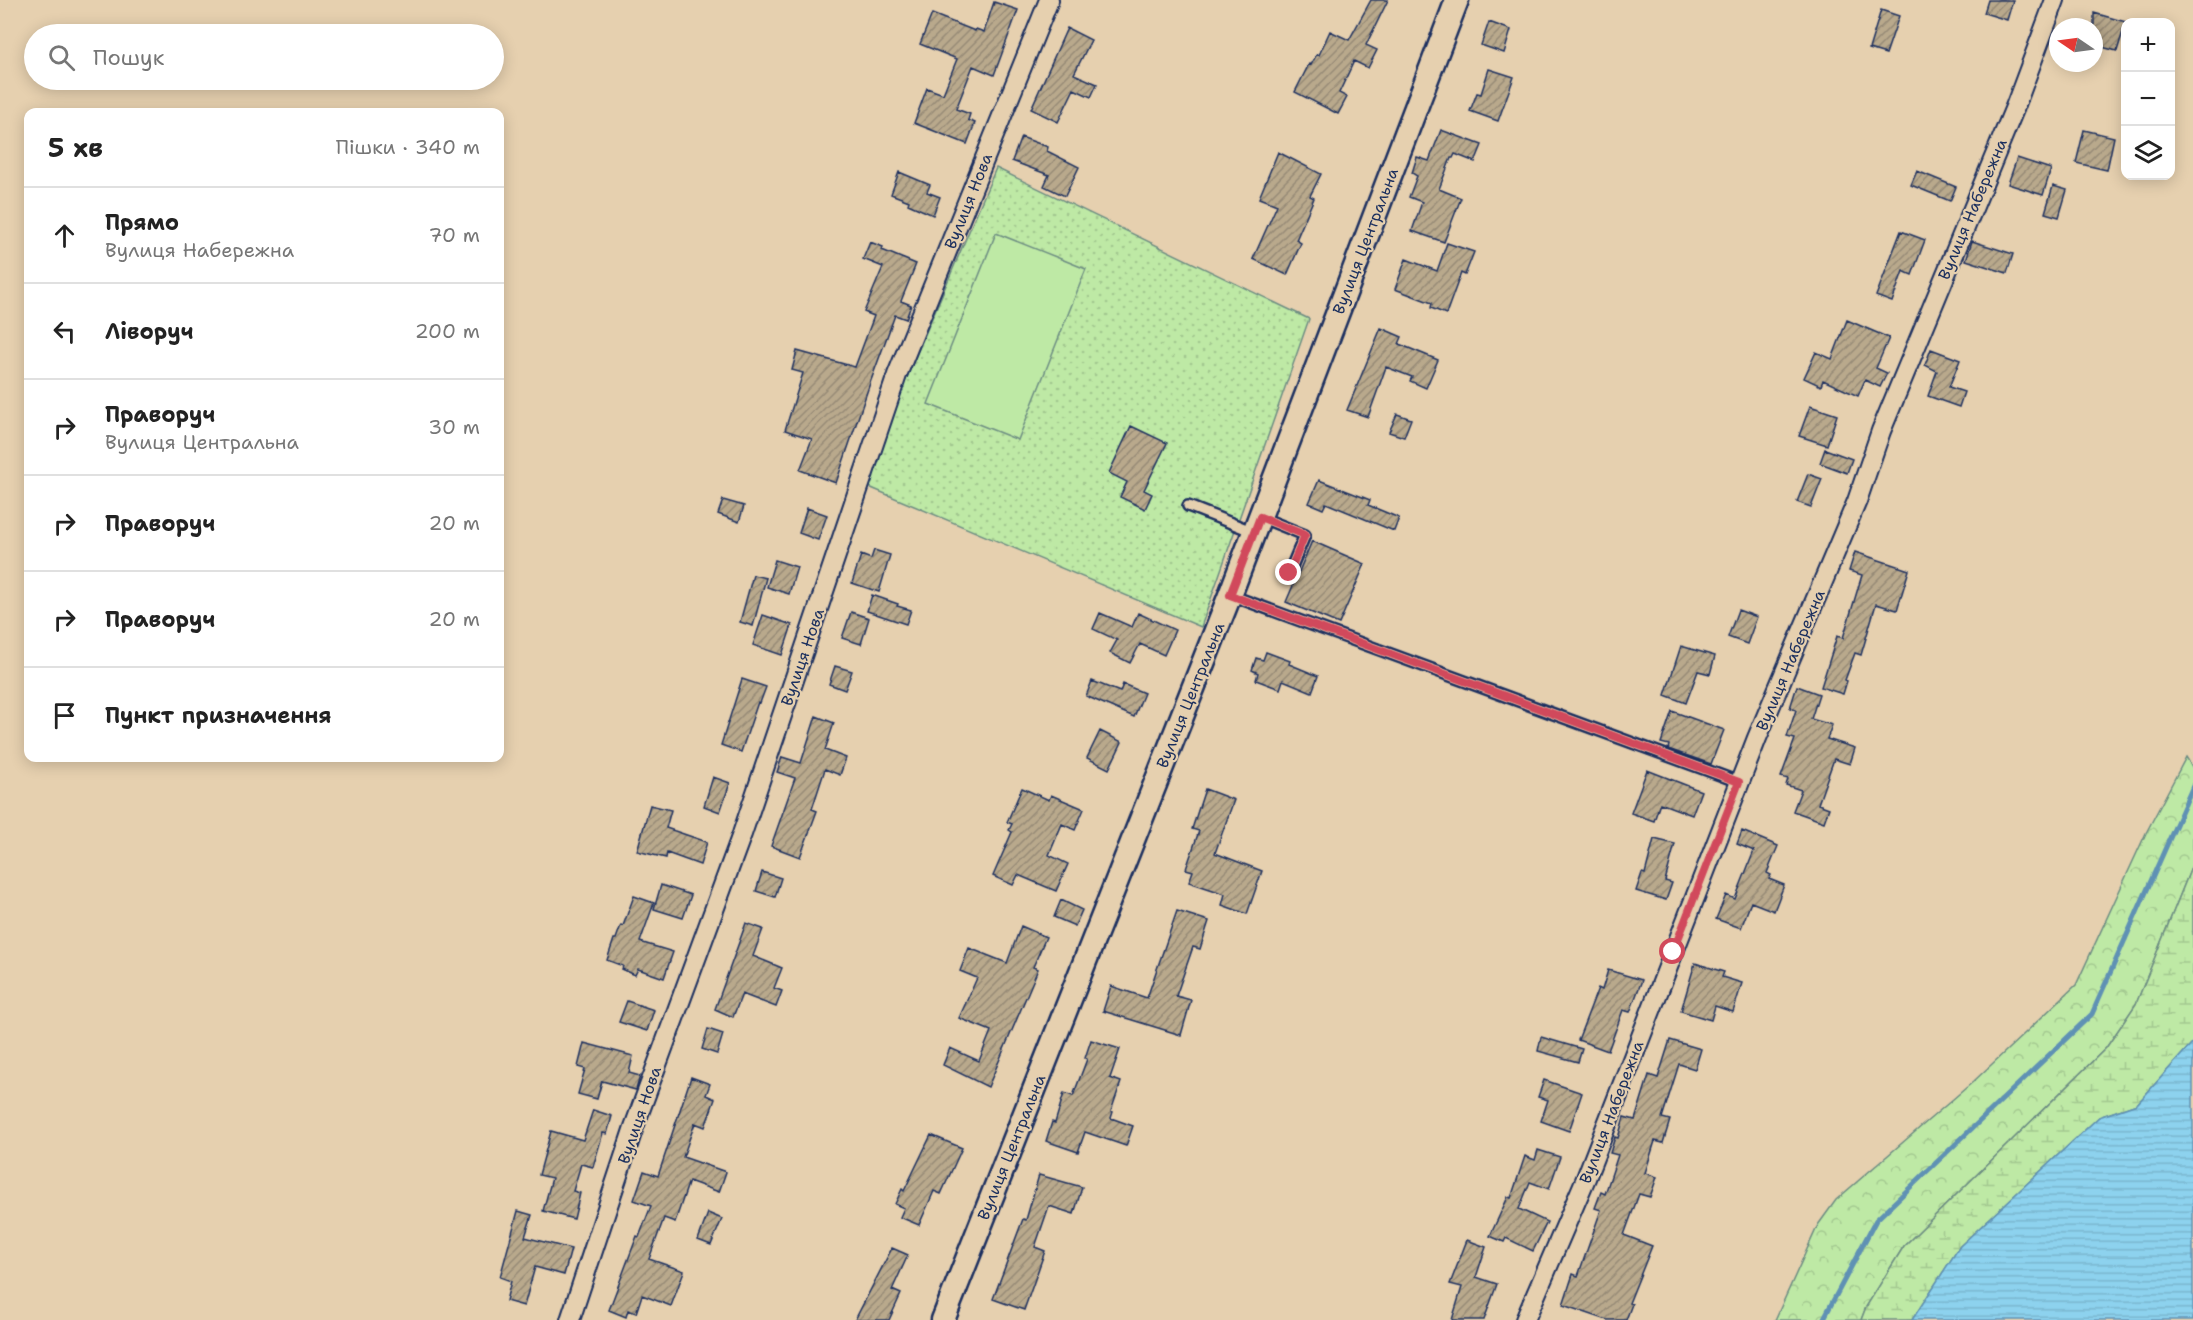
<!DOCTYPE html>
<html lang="uk">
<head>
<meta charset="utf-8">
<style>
  body { margin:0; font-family:"Shantell Sans",sans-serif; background:#f6f6f6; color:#222 }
  .controls { position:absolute; right:18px; top:18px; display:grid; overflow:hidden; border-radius:12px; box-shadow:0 3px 15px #0003 }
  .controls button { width:54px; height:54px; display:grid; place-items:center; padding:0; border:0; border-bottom:2px solid #e0e0e0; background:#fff; color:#222; font:30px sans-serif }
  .compass { position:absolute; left:2049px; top:18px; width:54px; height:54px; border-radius:50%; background:#fff; box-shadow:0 3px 15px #0003; rotate:283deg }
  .stop { position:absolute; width:18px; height:18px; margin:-14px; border:4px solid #d1495b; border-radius:50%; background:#fff }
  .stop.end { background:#d1495b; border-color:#fff; box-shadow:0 2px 6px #0008 }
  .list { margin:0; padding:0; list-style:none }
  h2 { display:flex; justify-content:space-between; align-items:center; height:78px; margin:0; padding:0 24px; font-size:26px }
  h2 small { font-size:20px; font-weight:400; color:#767676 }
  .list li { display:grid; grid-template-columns:39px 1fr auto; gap:18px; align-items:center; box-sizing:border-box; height:96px; padding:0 24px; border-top:2px solid #e0e0e0 }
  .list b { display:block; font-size:22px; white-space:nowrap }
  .list p { margin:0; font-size:20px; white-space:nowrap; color:#767676 }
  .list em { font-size:20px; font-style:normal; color:#767676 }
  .icon { flex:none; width:33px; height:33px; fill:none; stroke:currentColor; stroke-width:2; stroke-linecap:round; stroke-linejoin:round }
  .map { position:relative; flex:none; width:2193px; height:1320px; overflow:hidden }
  .search { position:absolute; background:#fff; box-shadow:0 3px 15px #0003; left:24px; top:24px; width:480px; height:66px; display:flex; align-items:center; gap:15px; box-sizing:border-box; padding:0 21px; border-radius:33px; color:#767676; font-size:22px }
  .panel { position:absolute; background:#fff; box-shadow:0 3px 15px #0003; left:24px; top:108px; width:480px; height:654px; border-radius:12px }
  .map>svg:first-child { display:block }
  .grass { fill:url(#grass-dots); stroke:#6c8c82; stroke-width:1.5 }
  .forest { fill:url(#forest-crowns); stroke:#6c8c82; stroke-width:1.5 }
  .wetland { fill:url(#wetland-marsh); stroke:#6c8c82; stroke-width:1.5 }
  .garden { fill:#bee9a5; stroke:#6c8c82; stroke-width:1.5 }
  .water { fill:url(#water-rules); stroke:#5f91b4; stroke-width:1.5 }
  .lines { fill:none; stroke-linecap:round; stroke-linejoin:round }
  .stream { stroke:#5f91b4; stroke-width:5 }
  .building { fill:url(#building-hatch); stroke:#1b2f5e; stroke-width:1.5 }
  .service-casing { stroke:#1b2f5e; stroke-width:14 }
  .minor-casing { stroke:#1b2f5e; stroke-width:22 }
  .tertiary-casing { stroke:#1b2f5e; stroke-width:27 }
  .service { stroke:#e6d0af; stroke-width:9 }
  .minor { stroke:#e6d0af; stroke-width:18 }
  .tertiary { stroke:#e6d0af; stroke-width:22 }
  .route { stroke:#d1495b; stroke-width:8 }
  .labels { text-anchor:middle; stroke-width:4.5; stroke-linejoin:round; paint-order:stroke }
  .street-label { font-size:16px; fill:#1b2f5e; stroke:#e6d0af }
</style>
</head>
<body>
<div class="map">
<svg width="2193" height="1320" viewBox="0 0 2193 1320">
  <defs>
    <pattern id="grass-dots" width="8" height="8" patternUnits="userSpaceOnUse" patternTransform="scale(1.5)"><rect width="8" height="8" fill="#bee9a5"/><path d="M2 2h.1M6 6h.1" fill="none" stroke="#a3c890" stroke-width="1.8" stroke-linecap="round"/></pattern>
    <pattern id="forest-crowns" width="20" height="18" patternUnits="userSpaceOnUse" patternTransform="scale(1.5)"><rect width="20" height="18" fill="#bee9a5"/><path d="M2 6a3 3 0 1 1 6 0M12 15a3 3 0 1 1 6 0" fill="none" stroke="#a3c890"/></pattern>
    <pattern id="wetland-marsh" width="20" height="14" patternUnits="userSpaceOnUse" patternTransform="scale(1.5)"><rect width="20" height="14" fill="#bee9a5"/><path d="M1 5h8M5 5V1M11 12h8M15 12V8" fill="none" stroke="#a3c890"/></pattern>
    <pattern id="water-rules" width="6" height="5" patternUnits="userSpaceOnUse" patternTransform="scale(1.5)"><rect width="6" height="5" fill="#8dd2ee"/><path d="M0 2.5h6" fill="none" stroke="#79b5ce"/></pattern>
    <pattern id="building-hatch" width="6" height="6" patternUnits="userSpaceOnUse" patternTransform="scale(1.5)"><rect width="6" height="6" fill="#b9a98c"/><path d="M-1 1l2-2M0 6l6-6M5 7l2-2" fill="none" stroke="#968a76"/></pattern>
  </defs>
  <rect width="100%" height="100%" fill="#e6d0af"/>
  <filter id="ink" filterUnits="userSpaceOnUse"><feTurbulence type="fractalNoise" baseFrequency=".0167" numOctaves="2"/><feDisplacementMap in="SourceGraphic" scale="12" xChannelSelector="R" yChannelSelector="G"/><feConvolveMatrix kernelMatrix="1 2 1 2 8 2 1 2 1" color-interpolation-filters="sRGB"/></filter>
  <g filter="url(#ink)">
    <path class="grass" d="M 996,168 L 1309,319 L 1201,627 L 869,487 L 903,386 Z"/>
    <path class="forest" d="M 2186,757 L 2193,768 L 2193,863 L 2136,1004 L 2106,1048 L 1904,1246 L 1866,1307 L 1861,1320 L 1775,1320 L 1818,1225 L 1836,1200 L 1974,1081 L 2076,985 L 2146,833 Z"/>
    <path class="wetland" d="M 2193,863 L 2193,1042 L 2137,1104 L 2099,1117 L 1960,1246 L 1912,1320 L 1861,1320 L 1866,1307 L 1904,1246 L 2106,1048 L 2136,1004 Z"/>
    <path class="garden" d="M 996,233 L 1086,269 L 1018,440 L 928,404 Z"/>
    <path class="water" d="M 2193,1042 L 2193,1320 L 1912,1320 L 1960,1246 L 2099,1117 L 2137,1104 Z"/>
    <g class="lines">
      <path class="stream" d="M 1823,1320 L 1876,1220 L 2092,1014 L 2193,786"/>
    </g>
    <path class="building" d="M 1371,0 L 1388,0 L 1366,45 L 1377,50 L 1368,68 L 1354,61 L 1339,93 L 1347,97 L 1338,114 L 1295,92 L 1309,64 L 1311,65 L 1317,54 L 1319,55 L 1330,31 L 1349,40 Z
      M 1988,0 L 2013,0 L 2007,20 L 1984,13 Z
      M 994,2 L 1018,10 L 994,75 L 973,66 L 956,109 L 970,114 L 968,120 L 975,123 L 967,144 L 914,123 L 927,88 L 943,94 L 957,59 L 920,44 L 932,14 L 975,31 L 976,29 L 984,32 Z
      M 1881,10 L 1899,16 L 1886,54 L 1869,49 Z
      M 2094,13 L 2126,22 L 2117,51 L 2094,45 Z
      M 1489,22 L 1511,30 L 1504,53 L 1481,45 Z
      M 1067,28 L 1091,40 L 1074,74 L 1097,84 L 1091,97 L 1074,89 L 1058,122 L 1031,109 Z
      M 1489,69 L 1514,77 L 1498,121 L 1470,111 L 1477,93 L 1481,94 Z
      M 1441,130 L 1482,145 L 1475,162 L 1455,154 L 1453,158 L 1451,158 L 1439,189 L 1461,198 L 1444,242 L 1412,231 L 1422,202 L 1409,197 L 1417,176 L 1412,173 L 1417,157 L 1429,161 Z
      M 2084,130 L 2114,137 L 2107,170 L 2076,163 Z
      M 1021,137 L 1048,147 L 1047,151 L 1079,167 L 1065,196 L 1044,186 L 1049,175 L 1012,161 Z
      M 1278,152 L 1321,174 L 1310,196 L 1314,198 L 1296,240 L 1301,243 L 1287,275 L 1253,259 L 1277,205 L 1259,198 Z
      M 2017,158 L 2051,169 L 2043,195 L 2008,184 Z
      M 1917,171 L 1956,187 L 1950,201 L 1911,185 Z
      M 899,172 L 930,185 L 927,192 L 940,197 L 933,215 L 908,204 L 909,201 L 891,194 Z
      M 2053,186 L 2067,190 L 2059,217 L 2045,213 Z
      M 1901,231 L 1925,240 L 1912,275 L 1903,271 L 1892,302 L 1876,296 Z
      M 1972,241 L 2013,254 L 2007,273 L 1966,260 Z
      M 870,242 L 883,247 L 882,250 L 916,264 L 901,301 L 911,305 L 906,319 L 895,315 L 870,383 L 836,483 L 800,470 L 812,439 L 785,430 L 803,373 L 792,370 L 797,351 L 855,367 L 874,316 L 864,312 L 883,267 L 863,259 Z
      M 1447,243 L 1474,252 L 1465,275 L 1461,273 L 1446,314 L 1431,308 L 1432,303 L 1395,289 L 1406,259 L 1437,271 Z
      M 1847,320 L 1889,338 L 1876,368 L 1887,373 L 1880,387 L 1865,380 L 1858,396 L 1823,380 L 1821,386 L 1804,378 L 1816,352 L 1832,359 Z
      M 1381,328 L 1402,337 L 1399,344 L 1438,360 L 1426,388 L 1410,381 L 1412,377 L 1386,367 L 1368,417 L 1347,410 Z
      M 1931,349 L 1960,360 L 1949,387 L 1964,392 L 1959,407 L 1928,396 L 1937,371 L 1925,365 Z
      M 1810,406 L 1837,415 L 1827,445 L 1799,436 Z
      M 1397,414 L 1411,419 L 1404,437 L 1389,432 Z
      M 1131,426 L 1167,443 L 1144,490 L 1152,494 L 1145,509 L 1120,497 L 1127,482 L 1109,473 Z
      M 1825,449 L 1852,459 L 1847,473 L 1820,463 Z
      M 1808,474 L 1822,479 L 1811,507 L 1797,502 Z
      M 1319,480 L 1370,500 L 1368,505 L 1399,518 L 1394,531 L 1326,503 L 1323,509 L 1309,503 Z
      M 723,500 L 744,506 L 739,522 L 718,514 Z
      M 807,508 L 827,515 L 818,540 L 799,533 Z
      M 1312,541 L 1365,564 L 1339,624 L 1286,602 Z
      M 874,550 L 890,555 L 879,592 L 852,583 L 861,555 L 871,559 Z
      M 1855,552 L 1909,570 L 1897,610 L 1876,604 L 1861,655 L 1855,653 L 1845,680 L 1847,681 L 1843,694 L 1821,687 L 1837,636 L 1843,638 L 1862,575 L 1849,571 Z
      M 775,560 L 797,567 L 789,594 L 767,587 Z
      M 753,575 L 766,578 L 753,626 L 740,622 Z
      M 872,595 L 898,604 L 897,606 L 911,610 L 906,624 L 867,611 Z
      M 1738,610 L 1757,617 L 1747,644 L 1728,637 Z
      M 851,612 L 869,618 L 861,644 L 842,638 Z
      M 1100,613 L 1132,627 L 1138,613 L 1175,630 L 1164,655 L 1140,644 L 1130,663 L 1110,653 L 1117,640 L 1093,629 Z
      M 763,615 L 792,625 L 782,655 L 753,645 Z
      M 1681,646 L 1715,656 L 1710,674 L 1698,671 L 1686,703 L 1665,695 Z
      M 1266,652 L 1290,661 L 1289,664 L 1318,676 L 1312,692 L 1283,680 L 1280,689 L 1256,680 L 1258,673 L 1252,670 L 1256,658 L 1263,660 Z
      M 835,666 L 852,671 L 845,690 L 829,684 Z
      M 742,679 L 766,687 L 760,703 L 758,702 L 741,752 L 721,745 Z
      M 1092,681 L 1120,692 L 1123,684 L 1144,693 L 1134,717 L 1086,696 Z
      M 1797,686 L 1819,694 L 1811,719 L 1832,725 L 1827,739 L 1855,748 L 1850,764 L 1834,759 L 1818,804 L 1829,808 L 1824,822 L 1793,811 L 1801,790 L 1786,785 L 1788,779 L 1781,777 L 1795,739 L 1787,737 L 1796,710 L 1790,708 Z
      M 1672,711 L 1724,730 L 1711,764 L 1668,749 L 1669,745 L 1661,743 Z
      M 816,716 L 834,723 L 825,750 L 846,758 L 840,775 L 825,769 L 812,809 L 817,811 L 800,857 L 771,846 L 795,778 L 777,772 L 782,757 L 801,763 Z
      M 1100,731 L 1122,742 L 1109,769 L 1087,758 Z
      M 1647,770 L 1701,791 L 1692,815 L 1660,803 L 1654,821 L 1631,813 Z
      M 713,777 L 730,783 L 720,812 L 704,806 Z
      M 1022,788 L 1049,800 L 1051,795 L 1084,809 L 1075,830 L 1062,824 L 1049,855 L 1068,864 L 1056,891 L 1018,875 L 1013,885 L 993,876 L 1012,832 L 1009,830 L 1012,824 L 1007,822 Z
      M 1205,789 L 1234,800 L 1215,853 L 1262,871 L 1247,914 L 1222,905 L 1225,894 L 1189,882 L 1193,871 L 1186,869 L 1199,831 L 1192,829 Z
      M 650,805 L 671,810 L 666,828 L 707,842 L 700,865 L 667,853 L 666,858 L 637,851 Z
      M 1742,831 L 1778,846 L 1767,873 L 1771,875 L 1769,879 L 1784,885 L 1774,911 L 1751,902 L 1741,928 L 1716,919 L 1726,895 L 1735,899 L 1754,851 L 1737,844 Z
      M 1654,839 L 1675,844 L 1665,881 L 1672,883 L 1666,900 L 1636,891 L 1642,873 L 1645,874 Z
      M 762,872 L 781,878 L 775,897 L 756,891 Z
      M 661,885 L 691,895 L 683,918 L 654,909 Z
      M 634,896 L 654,903 L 640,942 L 673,952 L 664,978 L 638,969 L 635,975 L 622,969 L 623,966 L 607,960 L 614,939 L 616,939 L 621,925 L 623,926 Z
      M 1061,900 L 1082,910 L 1075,926 L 1054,917 Z
      M 1177,911 L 1209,921 L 1200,949 L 1193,947 L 1176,996 L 1191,1000 L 1181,1035 L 1103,1011 L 1111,986 L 1147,998 Z
      M 746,923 L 763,929 L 753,956 L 782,968 L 774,988 L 782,991 L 776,1007 L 742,994 L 733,1017 L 715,1009 Z
      M 1021,926 L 1046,937 L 1033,967 L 1038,969 L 988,1087 L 943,1065 L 950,1048 L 979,1061 L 991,1031 L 959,1018 L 977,978 L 960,971 L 969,948 L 1007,963 Z
      M 1695,963 L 1724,972 L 1722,977 L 1742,983 L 1733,1012 L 1715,1006 L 1711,1020 L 1681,1011 Z
      M 1608,970 L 1642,980 L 1630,1012 L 1623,1010 L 1608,1051 L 1578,1040 L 1598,988 L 1602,990 Z
      M 627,1001 L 654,1010 L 647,1031 L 619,1022 Z
      M 708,1029 L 723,1034 L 717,1054 L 702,1049 Z
      M 1541,1037 L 1582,1049 L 1578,1062 L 1538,1051 Z
      M 1091,1040 L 1120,1049 L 1110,1078 L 1121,1082 L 1111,1111 L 1113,1112 L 1111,1118 L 1133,1126 L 1126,1146 L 1085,1132 L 1078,1152 L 1046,1141 L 1052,1122 L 1055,1123 L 1064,1093 L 1073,1096 L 1087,1059 L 1085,1058 Z
      M 1670,1040 L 1701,1049 L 1695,1069 L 1679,1064 L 1662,1118 L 1670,1120 L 1663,1143 L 1655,1141 L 1645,1173 L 1657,1177 L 1650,1197 L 1639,1194 L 1624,1235 L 1652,1246 L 1629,1303 L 1632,1304 L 1626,1320 L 1607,1320 L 1563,1305 L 1573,1274 L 1578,1276 L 1601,1210 L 1595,1208 L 1601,1192 L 1605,1194 L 1618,1155 L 1610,1153 L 1615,1137 L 1618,1138 L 1624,1117 L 1635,1120 L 1649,1075 L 1658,1078 Z
      M 584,1043 L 633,1056 L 629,1073 L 640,1076 L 636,1090 L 602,1081 L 597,1099 L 578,1094 L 585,1069 L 578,1067 Z
      M 691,1077 L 710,1084 L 706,1095 L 715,1099 L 705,1127 L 695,1123 L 683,1157 L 726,1172 L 719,1192 L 689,1181 L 675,1222 L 664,1218 L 649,1259 L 684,1271 L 671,1306 L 642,1295 L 636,1313 L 628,1310 L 626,1317 L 609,1310 L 637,1236 L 639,1237 L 651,1206 L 634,1200 L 644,1171 L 658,1176 Z
      M 1544,1080 L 1582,1093 L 1569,1131 L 1541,1121 L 1548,1100 L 1538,1097 Z
      M 593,1110 L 612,1116 L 607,1134 L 603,1133 L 593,1167 L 581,1164 L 573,1191 L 580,1193 L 574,1219 L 543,1211 L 552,1178 L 539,1175 L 551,1131 L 583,1140 Z
      M 931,1135 L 962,1148 L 941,1194 L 934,1191 L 919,1225 L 900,1217 L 904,1208 L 895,1204 L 902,1189 L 904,1191 Z
      M 1538,1150 L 1560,1157 L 1549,1189 L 1530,1182 L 1519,1209 L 1547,1222 L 1533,1251 L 1506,1238 L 1504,1242 L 1490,1236 L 1508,1197 L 1511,1198 L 1525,1156 L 1535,1160 Z
      M 1039,1175 L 1082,1187 L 1074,1214 L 1049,1206 L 1035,1247 L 1045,1251 L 1024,1310 L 993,1299 L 1023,1219 L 1026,1220 Z
      M 518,1211 L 532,1215 L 525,1237 L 571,1249 L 564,1275 L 535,1267 L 524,1306 L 506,1301 L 511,1281 L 500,1277 Z
      M 708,1213 L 722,1219 L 711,1245 L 698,1240 Z
      M 1467,1240 L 1486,1247 L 1476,1277 L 1497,1284 L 1484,1320 L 1452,1320 L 1462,1287 L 1450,1284 Z
      M 892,1248 L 908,1255 L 892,1290 L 901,1294 L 889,1320 L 855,1320 Z"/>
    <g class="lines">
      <g class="service-casing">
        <path id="service" d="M 1188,506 L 1254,532
          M 1260,517 L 1305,535 L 1289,573
          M 1230,595 L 1739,782"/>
      </g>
      <g class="minor-casing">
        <path id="minor" d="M 570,1320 L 634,1127 L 742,834 L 897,375 L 1049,0
          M 1525,1320 L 1586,1178 L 1757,738 L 1857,501 L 1881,431 L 2015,107 L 2055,0"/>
      </g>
      <g class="tertiary-casing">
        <path id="tertiary" d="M 943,1320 L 1230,595 L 1457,0"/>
      </g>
      <use href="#service" class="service"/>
      <use href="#minor" class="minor"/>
      <use href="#tertiary" class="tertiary"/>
    </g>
  </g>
  <g class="lines" filter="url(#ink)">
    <path class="route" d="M 1289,573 L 1305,535 L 1260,517 L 1230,595 L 1739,782 L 1673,952"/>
  </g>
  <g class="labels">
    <g class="street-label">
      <text transform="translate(968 201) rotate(-68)" y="6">Вулиця Нова</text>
      <text transform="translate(1972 209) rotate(-67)" y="6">Вулиця Набережна</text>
      <text transform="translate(1365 241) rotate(-69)" y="6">Вулиця Центральна</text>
      <text transform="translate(802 657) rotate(-71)" y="6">Вулиця Нова</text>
      <text transform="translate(1790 660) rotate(-67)" y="6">Вулиця Набережна</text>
      <text transform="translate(1190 695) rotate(-68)" y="6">Вулиця Центральна</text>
      <text transform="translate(1611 1112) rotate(-69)" y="6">Вулиця Набережна</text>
      <text transform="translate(639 1115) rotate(-71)" y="6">Вулиця Нова</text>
      <text transform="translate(1011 1147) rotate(-68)" y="6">Вулиця Центральна</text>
    </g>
  </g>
</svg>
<div class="controls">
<button>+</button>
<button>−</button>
<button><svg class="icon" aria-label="layers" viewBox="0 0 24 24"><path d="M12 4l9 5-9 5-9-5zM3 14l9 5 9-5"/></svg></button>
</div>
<svg class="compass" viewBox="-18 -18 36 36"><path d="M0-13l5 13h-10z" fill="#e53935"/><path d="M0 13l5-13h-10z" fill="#767676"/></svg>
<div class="stop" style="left:1673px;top:952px"></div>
<div class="stop end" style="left:1289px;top:573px"></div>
<div class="search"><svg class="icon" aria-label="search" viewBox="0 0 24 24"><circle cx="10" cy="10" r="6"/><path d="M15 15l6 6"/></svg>Пошук</div>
<section class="panel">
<h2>5 хв<small>Пішки · 340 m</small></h2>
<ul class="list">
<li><svg class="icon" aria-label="ahead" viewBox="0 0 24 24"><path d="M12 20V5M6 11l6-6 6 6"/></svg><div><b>Прямо</b><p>Вулиця Набережна</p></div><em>70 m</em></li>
<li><svg class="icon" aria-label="left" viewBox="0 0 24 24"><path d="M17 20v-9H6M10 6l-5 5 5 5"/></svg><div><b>Ліворуч</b></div><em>200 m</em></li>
<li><svg class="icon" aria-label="right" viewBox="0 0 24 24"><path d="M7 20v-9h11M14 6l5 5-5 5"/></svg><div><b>Праворуч</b><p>Вулиця Центральна</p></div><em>30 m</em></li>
<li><svg class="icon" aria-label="right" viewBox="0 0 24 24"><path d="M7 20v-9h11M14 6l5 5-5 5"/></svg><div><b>Праворуч</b></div><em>20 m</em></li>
<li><svg class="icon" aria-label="right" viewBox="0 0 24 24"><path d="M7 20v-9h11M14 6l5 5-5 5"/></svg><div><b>Праворуч</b></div><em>20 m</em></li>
<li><svg class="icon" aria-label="arrive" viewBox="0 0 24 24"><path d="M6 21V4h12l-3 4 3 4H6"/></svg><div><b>Пункт призначення</b></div></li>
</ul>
</section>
</div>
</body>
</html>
